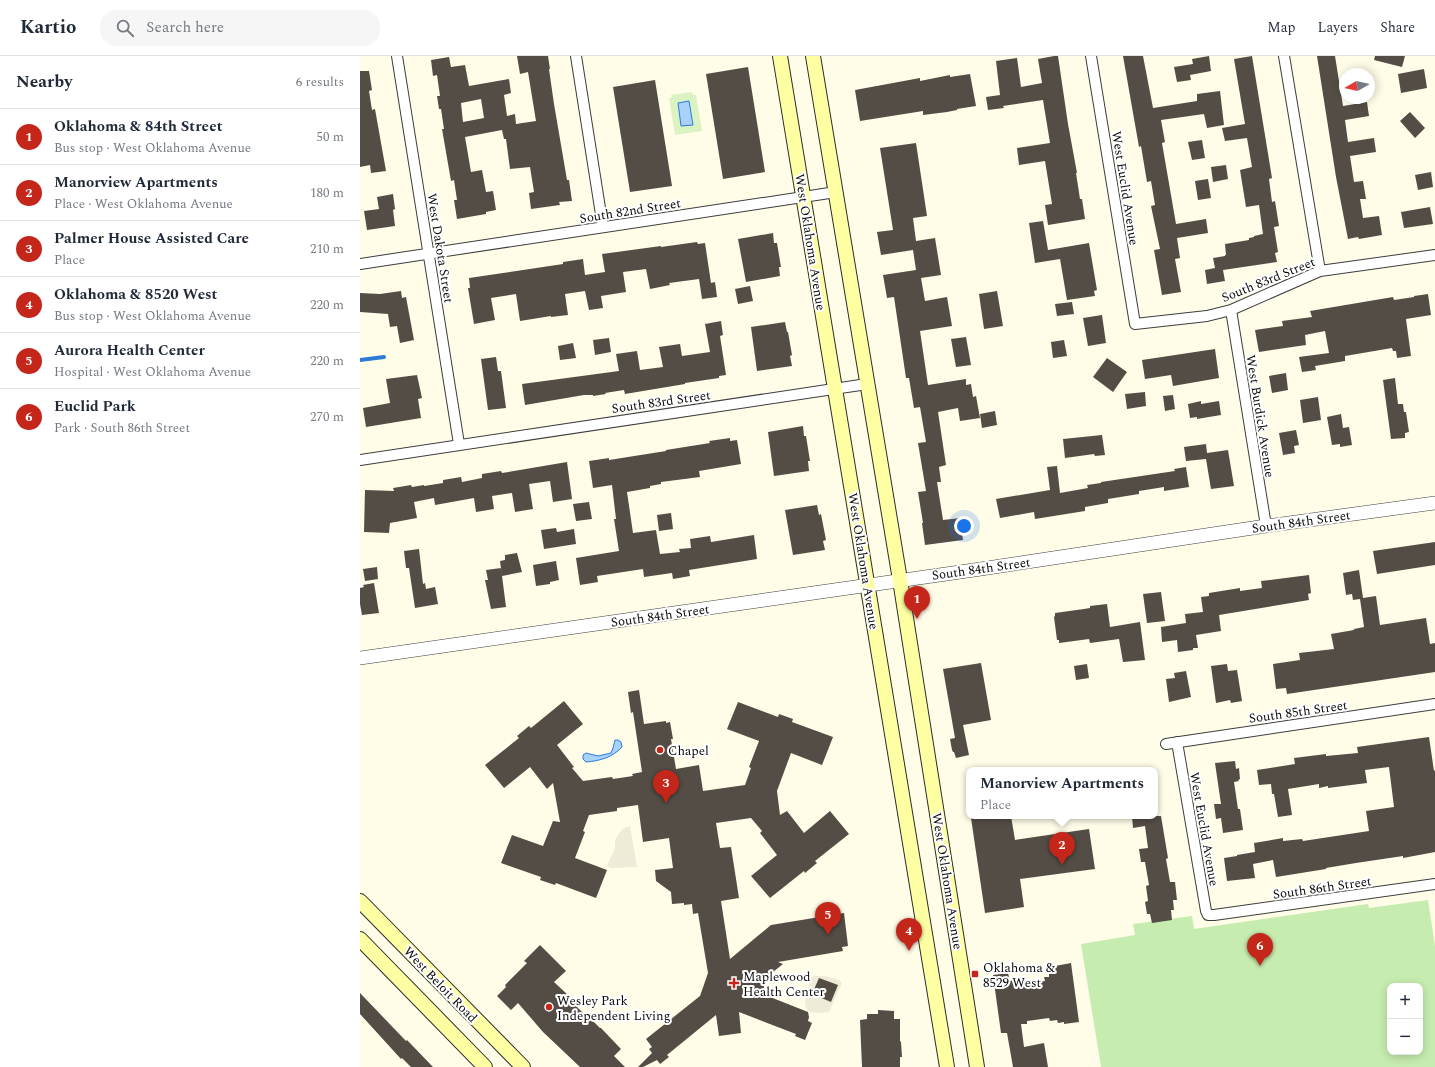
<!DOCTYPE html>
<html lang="en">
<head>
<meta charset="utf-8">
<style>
  body { margin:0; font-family:Spectral,serif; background:#f6f6f7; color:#1f2937 }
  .controls { position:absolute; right:12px; bottom:12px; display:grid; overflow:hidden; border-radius:8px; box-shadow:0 2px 10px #0003 }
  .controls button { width:36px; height:36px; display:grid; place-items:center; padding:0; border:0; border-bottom:1px solid #e0e1e3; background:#fff; color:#1f2937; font:20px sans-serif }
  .compass { position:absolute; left:979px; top:12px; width:36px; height:36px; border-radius:50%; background:#fff; box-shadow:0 2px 10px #0003; rotate:261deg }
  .you { position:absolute; left:604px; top:470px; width:14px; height:14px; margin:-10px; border:3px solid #fff; border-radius:50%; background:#1a73e8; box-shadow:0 0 0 6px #1a73e833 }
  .badge { display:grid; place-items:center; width:26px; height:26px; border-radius:50%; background:#c42719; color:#fff; font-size:13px; font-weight:700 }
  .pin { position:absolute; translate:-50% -33px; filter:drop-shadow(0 1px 2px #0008) }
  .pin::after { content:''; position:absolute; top:21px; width:14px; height:12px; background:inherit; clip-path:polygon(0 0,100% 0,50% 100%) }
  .popup { position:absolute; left:606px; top:711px; width:192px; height:52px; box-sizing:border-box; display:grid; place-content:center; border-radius:8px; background:#fff; filter:drop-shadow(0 1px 3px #0005); font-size:13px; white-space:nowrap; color:#747a83 }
  .popup b { font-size:15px; color:#1f2937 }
  .popup::after { content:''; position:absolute; left:50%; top:100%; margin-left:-8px; border:8px solid transparent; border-top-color:#fff }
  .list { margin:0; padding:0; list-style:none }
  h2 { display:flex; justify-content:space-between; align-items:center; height:52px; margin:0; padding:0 16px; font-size:17px }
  h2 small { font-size:13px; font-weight:400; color:#747a83 }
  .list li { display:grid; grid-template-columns:26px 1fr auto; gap:12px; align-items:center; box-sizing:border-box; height:56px; padding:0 16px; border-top:1px solid #e0e1e3 }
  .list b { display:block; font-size:15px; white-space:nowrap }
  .list p { margin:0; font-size:13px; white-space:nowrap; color:#747a83 }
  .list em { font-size:13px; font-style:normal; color:#747a83 }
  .icon { flex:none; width:22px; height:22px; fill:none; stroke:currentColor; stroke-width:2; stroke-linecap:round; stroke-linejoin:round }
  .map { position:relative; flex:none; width:1075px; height:1011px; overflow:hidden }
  header { display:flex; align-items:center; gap:24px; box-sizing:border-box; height:56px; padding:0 20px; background:#fff; border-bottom:1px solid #e0e1e3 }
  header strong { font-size:19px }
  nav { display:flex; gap:22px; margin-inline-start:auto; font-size:14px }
  .search { width:280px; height:36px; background:#f6f6f7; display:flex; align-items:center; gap:10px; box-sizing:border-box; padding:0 14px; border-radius:16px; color:#747a83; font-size:15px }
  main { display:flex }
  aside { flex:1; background:#fff }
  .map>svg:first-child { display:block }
  .green { fill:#c7ecaf; fill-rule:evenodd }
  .pitch { fill:#dbf2c2 }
  .plaza { fill:#eeebd8 }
  .water { fill:#a8d2fb; stroke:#2a7cd7 }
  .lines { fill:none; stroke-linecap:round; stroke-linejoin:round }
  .stream { stroke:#2a7cd7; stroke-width:4 }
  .building { fill:#544d46; fill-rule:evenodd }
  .minor-casing { stroke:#3d3d3d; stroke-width:12 }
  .tertiary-casing { stroke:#3d3d3d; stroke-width:14 }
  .secondary-casing { stroke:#2c2c2c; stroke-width:16 }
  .minor { stroke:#fff; stroke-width:10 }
  .tertiary { stroke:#fff; stroke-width:13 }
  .secondary { stroke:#feffa3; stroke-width:14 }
  .poi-dot { fill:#c42719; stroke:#fff; stroke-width:1.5 }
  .labels { text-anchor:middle; stroke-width:4; stroke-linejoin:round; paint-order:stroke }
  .street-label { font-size:13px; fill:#0a0a0a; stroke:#fff }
  .poi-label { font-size:13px; fill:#0a0a0a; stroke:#fff; text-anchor:start }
</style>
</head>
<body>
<header>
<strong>Kartio</strong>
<div class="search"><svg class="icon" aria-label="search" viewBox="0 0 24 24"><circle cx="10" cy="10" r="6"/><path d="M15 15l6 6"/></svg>Search here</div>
<nav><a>Map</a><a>Layers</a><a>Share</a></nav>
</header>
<main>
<aside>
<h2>Nearby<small>6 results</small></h2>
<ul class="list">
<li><span class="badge">1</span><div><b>Oklahoma &amp; 84th Street</b><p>Bus stop · West Oklahoma Avenue</p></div><em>50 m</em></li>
<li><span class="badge">2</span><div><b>Manorview Apartments</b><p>Place · West Oklahoma Avenue</p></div><em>180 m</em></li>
<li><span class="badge">3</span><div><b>Palmer House Assisted Care</b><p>Place</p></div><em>210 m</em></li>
<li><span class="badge">4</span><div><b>Oklahoma &amp; 8520 West</b><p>Bus stop · West Oklahoma Avenue</p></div><em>220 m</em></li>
<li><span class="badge">5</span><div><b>Aurora Health Center</b><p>Hospital · West Oklahoma Avenue</p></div><em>220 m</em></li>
<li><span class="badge">6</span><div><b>Euclid Park</b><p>Park · South 86th Street</p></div><em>270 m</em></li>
</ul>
</aside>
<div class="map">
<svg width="1075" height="1011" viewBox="0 0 1075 1011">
  <rect width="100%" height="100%" fill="#fffde8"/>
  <path class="green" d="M 1068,844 L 1075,890 L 1075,1011 L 741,1011 L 721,888 L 775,879 L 773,868 L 832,860 L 834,873 L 1008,848 L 1009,852 ZM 1030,930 L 1060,930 L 1060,996 L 1030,996 Z"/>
  <path class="pitch" d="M 332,36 L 333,39 L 336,39 L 342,75 L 315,79 L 309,42 L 312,42 L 311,39 Z"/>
  <path class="plaza" d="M 270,770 L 277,811 L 251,812 L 247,810 L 255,792 L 255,784 L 260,776 L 264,772 Z
    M 455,920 L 465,920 L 479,924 L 482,927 L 469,956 L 458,957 L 447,955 L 445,947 L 446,942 L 451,922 Z"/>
  <path class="water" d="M 329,45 L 333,69 L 321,70 L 318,47 Z
    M 255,684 L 258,684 L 261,686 L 262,691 C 253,701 240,705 226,706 L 223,703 L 223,699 L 226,697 L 238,700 L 251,697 L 253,692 Z"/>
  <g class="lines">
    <path class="stream" d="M 0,304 L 24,301"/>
  </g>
  <path class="building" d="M 157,0 L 188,0 L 190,13 L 189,13 L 194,48 L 207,124 L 209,124 L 212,145 L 199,146 L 200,149 L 171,153 L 169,137 L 174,136 L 170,111 L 150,113 L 146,83 L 144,83 L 142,74 L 105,81 L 111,116 L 122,114 L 126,136 L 133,135 L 136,154 L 126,156 L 126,158 L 97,163 L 94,144 L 97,144 L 94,124 L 91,125 L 82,73 L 84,73 L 81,53 L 79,53 L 77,40 L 80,40 L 77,19 L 73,20 L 71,4 L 89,1 L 91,11 L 105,9 L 109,30 L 149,23 L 151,37 L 144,39 L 147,60 L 155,58 L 156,68 L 176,65 L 168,16 L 160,18 ZM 121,43 L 124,62 L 103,66 L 101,47 Z
    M 694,0 L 698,0 L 708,68 L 717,117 L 716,117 L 720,143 L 722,143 L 725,163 L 688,169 L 685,149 L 692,148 L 685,105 L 659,109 L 657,92 L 690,87 L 683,44 L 643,50 L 644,52 L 628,54 L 626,41 L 640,39 L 636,5 L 657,2 L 661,31 L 682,27 L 678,3 Z
    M 763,0 L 783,0 L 793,52 L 837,45 L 837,38 L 860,35 L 864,69 L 847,72 L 844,58 L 801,64 L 805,86 L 802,87 L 816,168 L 846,163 L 848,177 L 817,182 L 820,202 L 815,203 L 821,236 L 802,239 L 794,194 L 800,193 L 791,150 L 795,149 L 791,125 L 787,126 L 781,90 L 779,91 Z
    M 849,0 L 851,15 L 830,19 L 831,24 L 817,26 L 814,11 L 833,8 L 832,3 Z
    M 892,0 L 912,122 L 909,123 L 912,146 L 915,145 L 919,170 L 914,171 L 918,196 L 915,197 L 917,206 L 863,214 L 865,225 L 847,228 L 845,214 L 855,212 L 853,202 L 865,200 L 865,199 L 866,199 L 865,188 L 889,184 L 889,182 L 894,181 L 894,180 L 903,178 L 899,149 L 886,151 L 880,114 L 892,111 L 887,82 L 865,85 L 862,72 L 885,68 L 874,3 Z
    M 957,0 L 975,0 L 983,50 L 1007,46 L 1009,60 L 985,64 L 988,86 L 1014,82 L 1016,96 L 990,100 L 994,126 L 1003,125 L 1006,143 L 1000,143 L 1003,162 L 1019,160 L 1022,179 L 999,183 L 998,181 L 988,183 L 976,121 Z
    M 1015,0 L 1045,0 L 1042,11 L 1014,4 Z
    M 388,11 L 405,116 L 363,123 L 346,18 Z
    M 1064,13 L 1067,32 L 1041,37 L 1038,18 Z
    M 0,15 L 9,15 L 12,34 L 9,35 L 12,54 L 15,53 L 26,115 L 11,117 L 10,109 L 0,111 Z
    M 610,18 L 616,50 L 597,53 L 597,54 L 587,56 L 563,59 L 563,55 L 500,65 L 495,34 L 560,22 L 560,25 L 590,19 L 590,21 Z
    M 295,24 L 312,130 L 270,136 L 253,31 Z
    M 1050,56 L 1065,72 L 1055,82 L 1040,65 Z
    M 842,84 L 845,102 L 832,104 L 828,86 Z
    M 556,87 L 567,160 L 553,162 L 556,185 L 575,182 L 581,219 L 561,222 L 565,245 L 587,241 L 592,270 L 560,275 L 568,329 L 606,323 L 606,329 L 611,328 L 613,341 L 616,340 L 620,362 L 600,365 L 598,352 L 578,356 L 586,409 L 579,411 L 581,426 L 577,426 L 583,464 L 600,462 L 603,484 L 565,489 L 562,467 L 563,467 L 558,436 L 566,435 L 558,387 L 566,386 L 560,351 L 554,352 L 549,322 L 546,322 L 534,241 L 527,242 L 523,219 L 556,214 L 553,194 L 521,199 L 517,176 L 533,174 L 520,92 Z
    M 866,109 L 868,123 L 853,126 L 851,111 Z
    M 1071,116 L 1073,131 L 1058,134 L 1055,119 Z
    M 848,123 L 851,142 L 838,144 L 835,125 Z
    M 33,138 L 35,153 L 33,154 L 35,170 L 7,174 L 4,155 L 19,153 L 17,141 Z
    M 1070,151 L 1073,168 L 1044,172 L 1041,156 Z
    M 683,165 L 688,194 L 729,187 L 737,234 L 734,235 L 735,240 L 707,244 L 700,203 L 675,207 L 669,167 Z
    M 413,177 L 414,187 L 417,187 L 421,211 L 419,211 L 420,220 L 386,226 L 378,183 Z
    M 337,186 L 338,188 L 345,187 L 351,227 L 355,226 L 357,241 L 342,243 L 339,223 L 309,227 L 310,229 L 290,233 L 286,213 L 263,216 L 266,236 L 241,240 L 243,252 L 229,254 L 225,235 L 205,238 L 208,259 L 191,261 L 191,260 L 160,265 L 156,238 L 131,242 L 135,264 L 114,268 L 108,232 L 110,232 L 109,222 L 203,208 L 203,206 L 223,203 L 225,219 L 245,216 L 242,198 L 301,190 L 301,191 Z
    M 390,230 L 393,245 L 378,248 L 375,233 Z
    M 41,235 L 42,242 L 46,241 L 54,284 L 40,287 L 37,270 L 30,271 L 28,258 L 0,256 L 0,237 L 20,238 Z
    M 637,235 L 643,270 L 624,273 L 619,238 Z
    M 1068,238 L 1071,259 L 1046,263 L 1051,300 L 1037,302 L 1036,295 L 1033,295 L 1032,292 L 985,300 L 985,305 L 955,310 L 956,314 L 942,316 L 939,301 L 969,297 L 965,275 L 945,279 L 946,289 L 899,296 L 895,274 L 923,270 L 922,265 L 952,261 L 950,255 L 1033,241 L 1034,244 L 1054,241 L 1054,240 Z
    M 712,246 L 714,258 L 697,260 L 695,248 Z
    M 742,259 L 746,287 L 728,290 L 723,262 Z
    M 361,265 L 363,279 L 360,280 L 366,319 L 359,320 L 359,322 L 325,327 L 325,328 L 265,338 L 264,334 L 245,337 L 246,338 L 233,340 L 233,339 L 224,339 L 165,349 L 162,328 L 259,315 L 256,298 L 277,295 L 280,314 L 303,311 L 299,291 L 320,288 L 322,300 L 350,296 L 345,268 Z
    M 425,266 L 427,276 L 428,276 L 432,299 L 430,300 L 432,310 L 397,315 L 391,271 Z
    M 606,281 L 611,309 L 596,311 L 591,283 Z
    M 249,282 L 251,296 L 235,299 L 233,284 Z
    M 704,284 L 707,300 L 693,302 L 691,286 Z
    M 213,287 L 216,302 L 200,304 L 198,290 Z
    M 855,293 L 859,322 L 813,330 L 811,319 L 785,323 L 782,304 Z
    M 136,301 L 138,315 L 141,315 L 146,352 L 128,354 L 121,303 Z
    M 747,302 L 767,316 L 753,336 L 733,321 Z
    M 926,317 L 928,334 L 912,337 L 909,320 Z
    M 57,319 L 62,342 L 58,343 L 61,362 L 6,371 L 3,352 L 30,347 L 26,323 Z
    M 1035,322 L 1038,348 L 1043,348 L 1044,356 L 1046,356 L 1049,376 L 1045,377 L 1045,382 L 1031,383 L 1023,324 Z
    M 785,336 L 786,350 L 767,353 L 765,338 Z
    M 813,339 L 815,353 L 805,355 L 803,340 Z
    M 958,341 L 961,364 L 943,367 L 940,344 Z
    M 841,345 L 841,348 L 859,345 L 861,359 L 837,363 L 837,361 L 830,362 L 828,348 Z
    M 635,355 L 637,369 L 622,372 L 620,358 Z
    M 981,358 L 983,372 L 989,371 L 992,389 L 980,391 L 980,388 L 972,389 L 967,361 Z
    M 443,370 L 444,380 L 446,380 L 450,405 L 448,405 L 449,415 L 414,420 L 408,376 Z
    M 936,374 L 939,389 L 934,390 L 935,397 L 923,399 L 919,377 Z
    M 742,379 L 745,399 L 735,400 L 734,398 L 705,402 L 703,383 Z
    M 370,382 L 370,385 L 377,384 L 381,408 L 339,415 L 340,421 L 301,426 L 301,428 L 290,430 L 290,432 L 267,436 L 273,477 L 296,474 L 300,498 L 320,496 L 319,493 L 331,492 L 330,483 L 350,480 L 351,486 L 394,479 L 397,503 L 329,514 L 330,520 L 313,523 L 312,517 L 284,521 L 283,513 L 237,520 L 238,526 L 220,529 L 216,502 L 259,495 L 254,463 L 256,463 L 252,429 L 233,432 L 229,405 L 249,402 L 249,404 L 306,395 L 306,394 L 350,387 L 349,385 Z
    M 846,388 L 847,397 L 868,394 L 874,430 L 851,433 L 846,403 L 826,405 L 824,391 Z
    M 207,406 L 212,443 L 193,446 L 190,425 L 169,428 L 173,453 L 155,456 L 152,437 L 132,440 L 134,453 L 116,456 L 114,442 L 75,449 L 74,442 L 54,446 L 57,462 L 30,467 L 29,477 L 4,476 L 5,434 L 34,435 L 33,432 L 51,429 L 52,431 L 64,429 L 64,430 L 83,427 L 83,424 L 101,421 L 102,426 L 122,422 L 122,418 L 141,415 L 142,417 Z
    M 697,410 L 700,437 L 728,432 L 727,429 L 741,427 L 741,426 L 815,415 L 814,413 L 826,411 L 829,431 L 804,435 L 804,431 L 779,435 L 779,438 L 748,443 L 748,447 L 725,451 L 725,455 L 675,463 L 674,456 L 640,462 L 636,443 L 690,434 L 687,411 Z
    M 229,446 L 232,463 L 216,465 L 213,448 Z
    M 457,449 L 459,459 L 461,458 L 466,484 L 463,485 L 465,494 L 433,499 L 425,454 Z
    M 311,457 L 313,473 L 299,475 L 297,459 Z
    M 196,472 L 197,476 L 214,473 L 216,488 L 184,493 L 181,474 Z
    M 1075,486 L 1075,509 L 1017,518 L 1013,495 Z
    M 59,493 L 63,528 L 65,527 L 66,533 L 75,531 L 78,548 L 55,552 L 49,512 L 46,512 L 44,495 Z
    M 157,497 L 162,516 L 142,520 L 140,505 L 145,504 L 145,499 Z
    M 196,505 L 199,524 L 190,526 L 190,528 L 176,530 L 173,509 Z
    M 17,511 L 18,523 L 5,525 L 3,513 Z
    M 141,512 L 146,551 L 131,553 L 125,524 L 128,524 L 126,514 Z
    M 999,514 L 1003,542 L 1016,540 L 1020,569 L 1066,562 L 1070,588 L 1075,587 L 1075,616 L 927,638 L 926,632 L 916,633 L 913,608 L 940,604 L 939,597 L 974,593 L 971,578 L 994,574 L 994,573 L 1004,571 L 1000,543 L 993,544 L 992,538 L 986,539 L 983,517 Z
    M 949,519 L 951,537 L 948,538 L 949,544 L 859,559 L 861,575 L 836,579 L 838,592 L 833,592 L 833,594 L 818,596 L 817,584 L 802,586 L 801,571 L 826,567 L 825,558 L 843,556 L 841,541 L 849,540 L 849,537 L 880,532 L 880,535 L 902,532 L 901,525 Z
    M 14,527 L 19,557 L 2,559 L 0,548 L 0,532 L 4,531 L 3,529 Z
    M 801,536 L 805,565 L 787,567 L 783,538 Z
    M 747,548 L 750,571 L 780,566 L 785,604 L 763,606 L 759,583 L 730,587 L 729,583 L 699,587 L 699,584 L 697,584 L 694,561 L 695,560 L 695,557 L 724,553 L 730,552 L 730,550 Z
    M 621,607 L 631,664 L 603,669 L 609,699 L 596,702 L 594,696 L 593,696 L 592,694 L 590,683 L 595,682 L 583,613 Z
    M 727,608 L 729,622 L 716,624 L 714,610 Z
    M 867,608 L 868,615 L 877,614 L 882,645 L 871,647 L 870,644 L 856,647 L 851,610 Z
    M 826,615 L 831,641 L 809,646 L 806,623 L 815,622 L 814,617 Z
    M 279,634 L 284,668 L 306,665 L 306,667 L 310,666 L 313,683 L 311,683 L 316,713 L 339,709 L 343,735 L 385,729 L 391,712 L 389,711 L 399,685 L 367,673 L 378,646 L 418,661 L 419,658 L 433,663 L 432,666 L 473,681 L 462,709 L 431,697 L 417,735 L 420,759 L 427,755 L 444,777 L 470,755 L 489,778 L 455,805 L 457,807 L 445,817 L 444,815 L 410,842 L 391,820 L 417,799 L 400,777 L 402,775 L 391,762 L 356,767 L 360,792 L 371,791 L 379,842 L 361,845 L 370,903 L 411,869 L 484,857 L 488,890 L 482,891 L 483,895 L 418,906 L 423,908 L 403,924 L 405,939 L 448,956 L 449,961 L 448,965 L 452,967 L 445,984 L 435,980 L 436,978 L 379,956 L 381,977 L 359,980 L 356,959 L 307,999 L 309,1001 L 300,1008 L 297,1004 L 283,1011 L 278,1011 L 292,997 L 289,993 L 292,991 L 286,983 L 340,940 L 348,917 L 338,857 L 333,858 L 332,848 L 324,849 L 324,847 L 312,848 L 311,836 L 296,825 L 295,814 L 313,812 L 309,782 L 283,786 L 278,749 L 257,752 L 257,755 L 229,759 L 223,775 L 225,776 L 215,802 L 247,814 L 236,842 L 196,827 L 195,829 L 180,824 L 181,821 L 141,807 L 152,779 L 183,790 L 193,765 L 200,766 L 193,727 L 187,733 L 170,711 L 144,732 L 125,709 L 159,682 L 157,680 L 169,670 L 171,672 L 204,645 L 223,668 L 197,689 L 214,711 L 212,712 L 223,725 L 252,721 L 253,723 L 273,720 L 272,718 L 282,716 L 273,656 L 271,657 L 268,636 Z
    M 1069,681 L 1074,715 L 1075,714 L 1075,796 L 1043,802 L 1043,800 L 996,807 L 966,812 L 966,813 L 916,821 L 913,804 L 893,808 L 895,822 L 867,825 L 864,802 L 877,800 L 877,799 L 895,796 L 894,787 L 923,782 L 923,785 L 942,783 L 943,785 L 1009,775 L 1006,755 L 1034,751 L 1029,711 L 1005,714 L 1007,727 L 968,732 L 968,730 L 959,732 L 959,728 L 928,733 L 932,759 L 918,761 L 914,738 L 912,738 L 911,728 L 899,729 L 897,714 L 935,708 L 934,702 L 966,698 L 966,700 L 998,697 L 997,691 Z
    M 875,705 L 876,713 L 879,712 L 880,723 L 878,724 L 879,725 L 874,726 L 878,753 L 880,753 L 883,774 L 863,777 L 861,762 L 856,763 L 854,748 L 861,748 L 855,707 Z
    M 626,760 L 651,760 L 655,784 L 729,773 L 735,813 L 660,823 L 664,851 L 625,857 L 611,762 Z
    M 772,760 L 801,760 L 808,802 L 806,803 L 810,826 L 815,826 L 817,844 L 813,844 L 814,854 L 811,854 L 812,864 L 792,867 L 790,858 L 787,858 L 785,846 L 788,845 L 786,830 L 789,829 L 785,806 L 781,806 L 779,793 L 788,792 L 785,770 L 773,772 Z
    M 180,889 L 206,915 L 194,926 L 209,940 L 207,941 L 225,959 L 226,958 L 240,972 L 241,972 L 261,993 L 254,1000 L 265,1011 L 220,1011 L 183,976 L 158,947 L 151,954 L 137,940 L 146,931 L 145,929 L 167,907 L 164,905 Z
    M 711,907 L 719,966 L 704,968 L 704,966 L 698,967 L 697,964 L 690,965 L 689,962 L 667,965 L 667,968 L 661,968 L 664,991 L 684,987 L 688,1011 L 653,1011 L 647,977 L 641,977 L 633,919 L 648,917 L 650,925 L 654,924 L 655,926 L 661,925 L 662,928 L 685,925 L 684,921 L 689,921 L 689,918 L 696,917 L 695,910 Z
    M 459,922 L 478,929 L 471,946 L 452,938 Z
    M 0,937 L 46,985 L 47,984 L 73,1011 L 51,1011 L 42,1002 L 41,1003 L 0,958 Z
    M 518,954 L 534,955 L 534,963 L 540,963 L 540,985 L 541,986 L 542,1001 L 540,1001 L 540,1011 L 502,1011 L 500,964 L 507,963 L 507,958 L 518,958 Z"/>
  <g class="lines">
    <g class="minor-casing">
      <path id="minor" d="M 37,0 L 99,388
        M 216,0 L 243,171
        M 731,0 L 775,268 L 847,260 L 871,254 L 960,215 L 1075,199
        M 924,0 L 960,215
        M 0,208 L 476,136
        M 871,254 L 906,470
        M 0,404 L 507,328
        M 817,686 L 846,855 L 848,859 L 854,859 L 1075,828
        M 806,688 L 1075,648"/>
    </g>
    <g class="tertiary-casing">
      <path id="tertiary" d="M 0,602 L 614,514 L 906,470 L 1075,447"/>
    </g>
    <g class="secondary-casing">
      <path id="secondary" d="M 420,0 L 587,1011
        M 453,0 L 540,524 L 617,1011
        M 0,845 L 163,1011
        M 0,883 L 125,1011"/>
    </g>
    <use href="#minor" class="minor"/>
    <use href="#tertiary" class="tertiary"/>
    <use href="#secondary" class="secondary"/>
  </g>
  <g class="poi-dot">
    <circle cx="300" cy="694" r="4"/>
    <rect x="611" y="914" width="8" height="8" rx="2"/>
    <path d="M372 921h4v4h4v4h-4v4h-4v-4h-4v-4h4z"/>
    <circle cx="189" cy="951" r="4"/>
  </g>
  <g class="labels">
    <g class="street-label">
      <text transform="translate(766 132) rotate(81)" y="5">West Euclid Avenue</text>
      <text transform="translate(270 154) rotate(-9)" y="5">South 82nd Street</text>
      <text transform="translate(451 186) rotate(81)" y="5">West Oklahoma Avenue</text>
      <text transform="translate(81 192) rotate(81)" y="5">West Dakota Street</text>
      <text transform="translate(908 223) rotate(-22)" y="5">South 83rd Street</text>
      <text transform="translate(301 345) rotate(-8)" y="5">South 83rd Street</text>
      <text transform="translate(901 360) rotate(81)" y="5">West Burdick Avenue</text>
      <text transform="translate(941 465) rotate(-8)" y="5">South 84th Street</text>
      <text transform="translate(504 505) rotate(81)" y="5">West Oklahoma Avenue</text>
      <text transform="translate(621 512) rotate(-8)" y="5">South 84th Street</text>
      <text transform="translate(300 559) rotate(-8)" y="5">South 84th Street</text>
      <text transform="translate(938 655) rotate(-8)" y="5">South 85th Street</text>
      <text transform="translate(845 773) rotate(80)" y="5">West Euclid Avenue</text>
      <text transform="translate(588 825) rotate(81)" y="5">West Oklahoma Avenue</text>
      <text transform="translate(962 831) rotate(-8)" y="5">South 86th Street</text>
      <text transform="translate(81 928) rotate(46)" y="5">West Beloit Road</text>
    </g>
    <g class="poi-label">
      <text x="308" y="699">Chapel</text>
      <text x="623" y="916">Oklahoma &amp;<tspan x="623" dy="15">8529 West</tspan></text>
      <text x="383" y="925">Maplewood<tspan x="383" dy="15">Health Center</tspan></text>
      <text x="197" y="949">Wesley Park<tspan x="197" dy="15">Independent Living</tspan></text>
    </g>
  </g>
</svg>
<div class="controls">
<button>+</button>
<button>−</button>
</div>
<svg class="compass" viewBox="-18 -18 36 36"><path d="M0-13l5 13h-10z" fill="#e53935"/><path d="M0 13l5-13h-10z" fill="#747a83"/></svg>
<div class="you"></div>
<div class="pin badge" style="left:557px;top:563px">1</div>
<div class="pin badge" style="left:702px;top:809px">2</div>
<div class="popup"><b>Manorview Apartments</b>Place</div>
<div class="pin badge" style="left:306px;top:747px">3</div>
<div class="pin badge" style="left:549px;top:895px">4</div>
<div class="pin badge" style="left:468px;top:879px">5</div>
<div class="pin badge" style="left:900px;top:910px">6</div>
</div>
</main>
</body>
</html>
